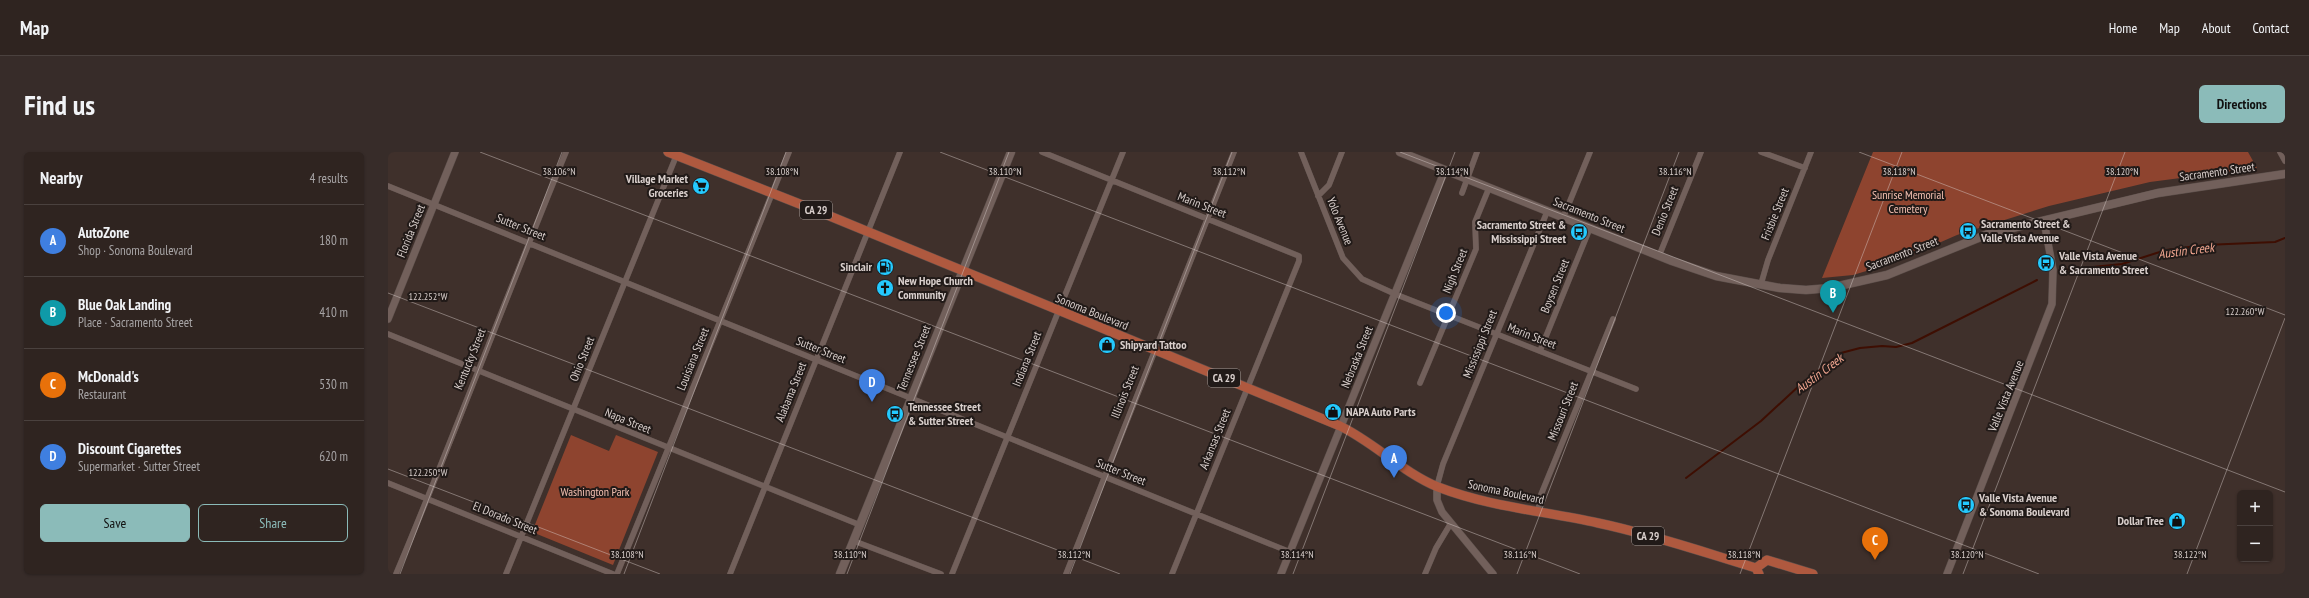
<!DOCTYPE html>
<html lang="en">
<head>
<meta charset="utf-8">
<style>
  body { margin:0; font-family:"PT Sans Narrow",sans-serif; background:#372c29; color:#f1f3f6 }
  .controls { position:absolute; right:12px; bottom:12px; display:grid; overflow:hidden; border-radius:6px; box-shadow:0 1px 3px #0004 }
  .controls button { width:36px; height:36px; display:grid; place-items:center; padding:0; border:0; border-bottom:1px solid #4a413e; background:#2f2420; color:#f1f3f6; font:20px sans-serif }
  .you { position:absolute; left:1058px; top:161px; width:14px; height:14px; margin:-10px; border:3px solid #fff; border-radius:50%; background:#1a73e8; box-shadow:0 0 0 6px #1a73e833 }
  .badge { display:grid; place-items:center; width:26px; height:26px; border-radius:50%; background:#8bbbb9; color:#fff; font-size:13px; font-weight:700 }
  .pin { position:absolute; translate:-50% -33px; filter:drop-shadow(0 1px 2px #0008) }
  .pin::after { content:''; position:absolute; top:21px; width:14px; height:12px; background:inherit; clip-path:polygon(0 0,100% 0,50% 100%) }
  .list { margin:0; padding:0; list-style:none }
  h2 { display:flex; justify-content:space-between; align-items:center; height:52px; margin:0; padding:0 16px; font-size:17px }
  h2 small { font-size:13px; font-weight:400; color:#a7a4a5 }
  .list li { display:grid; grid-template-columns:26px 1fr auto; gap:12px; align-items:center; box-sizing:border-box; height:72px; padding:0 16px; border-top:1px solid #4a413e }
  .list b { display:block; font-size:15px; white-space:nowrap }
  .list p { margin:0; font-size:13px; white-space:nowrap; color:#a7a4a5 }
  .list em { font-size:13px; font-style:normal; color:#a7a4a5 }
  .actions { display:flex; gap:8px; padding:12px 16px }
  .actions a { flex:1; padding:9px 0; border:1px solid #8bbbb9; border-radius:6px; text-align:center; font-size:14px; color:#8bbbb9 }
  .actions .main { background:#8bbbb9; color:#111 }
  .map { position:relative; flex:none; width:1897px; height:422px; overflow:hidden; border-radius:6px }
  header { display:flex; align-items:center; gap:24px; box-sizing:border-box; height:56px; padding:0 20px; background:#2f2420; border-bottom:1px solid #4a413e }
  header strong { font-size:19px }
  nav { display:flex; gap:22px; margin-inline-start:auto; font-size:14px }
  .intro { display:flex; align-items:center; justify-content:space-between; box-sizing:border-box; height:96px; padding:0 24px }
  h1 { margin:0; font-size:28px }
  .button { padding:10px 18px; border-radius:6px; background:#8bbbb9; color:#111; font-size:14px; font-weight:700 }
  main { display:flex; gap:24px; padding:0 24px }
  aside { flex:1; background:#2f2420; border-radius:6px; box-shadow:0 1px 3px #0004 }
  .map>svg:first-child { display:block }
  .green { fill:#8e442f }
  .lines { fill:none; stroke-linecap:round; stroke-linejoin:round }
  .stream { stroke:#3e0e02; stroke-width:2 }
  .minor-casing { stroke:#5c4f4b; stroke-width:6 }
  .tertiary-casing { stroke:#5c4f4b; stroke-width:8 }
  .secondary-casing { stroke:#5c4f4b; stroke-width:9 }
  .primary-casing { stroke:#5c4f4b; stroke-width:10 }
  .minor { stroke:#72605b; stroke-width:5.5 }
  .tertiary { stroke:#72605b; stroke-width:7 }
  .secondary { stroke:#72605b; stroke-width:8 }
  .primary { stroke:#af593f; stroke-width:9 }
  .ticks { fill:none; stroke:#d9cfcc; stroke-width:1; stroke-opacity:0.45 }
  .labels { text-anchor:middle; stroke-width:4; stroke-linejoin:round; paint-order:stroke }
  .shield { fill:#211a18; stroke:#a29996; stroke-width:1 }
  .shield-label { font-size:11px; font-weight:bold; fill:#d9cfcc }
  .street-label { font-size:12px; fill:#d9cfcc; stroke:#211a18 }
  .poi-label { font-size:12px; font-weight:bold; fill:#d9cfcc; stroke:#211a18; text-anchor:start }
  .park-label { font-size:12px; fill:#f4c0b1; stroke:#211a18 }
  .water-label { font-size:13px; font-style:italic; fill:#f4a892; stroke:#211a18 }
  .ticks-label { font-size:10px; text-anchor:middle; fill:#d9cfcc; stroke:#211a18; stroke-width:4; stroke-linejoin:round; paint-order:stroke }
</style>
</head>
<body>
<header>
<strong>Map</strong>
<nav><a>Home</a><a>Map</a><a>About</a><a>Contact</a></nav>
</header>
<div class="intro"><h1>Find us</h1><a class="button">Directions</a></div>
<main>
<aside>
<h2>Nearby<small>4 results</small></h2>
<ul class="list">
<li><span class="badge" style="background:#3f7fe0">A</span><div><b>AutoZone</b><p>Shop · Sonoma Boulevard</p></div><em>180 m</em></li>
<li><span class="badge" style="background:#0f9aa8">B</span><div><b>Blue Oak Landing</b><p>Place · Sacramento Street</p></div><em>410 m</em></li>
<li><span class="badge" style="background:#e8710a">C</span><div><b>McDonald's</b><p>Restaurant</p></div><em>530 m</em></li>
<li><span class="badge" style="background:#3f7fe0">D</span><div><b>Discount Cigarettes</b><p>Supermarket · Sutter Street</p></div><em>620 m</em></li>
</ul>
<div class="actions"><a class="main">Save</a><a>Share</a></div>
</aside>
<div class="map">
<svg width="1897" height="422" viewBox="0 0 1897 422">
  <rect width="100%" height="100%" fill="#3f302b"/>
  <path class="green" d="M 1485,0 L 1860,0 L 1869,16 L 1762,30 L 1661,54 L 1569,83 L 1505,111 L 1465,123 L 1434,126 Z
    M 183,283 L 221,299 L 228,283 L 270,300 L 225,413 L 144,380 Z"/>
  <g class="lines">
    <path class="stream" d="M 1676,118 L 1734,112 L 1778,98 L 1817,93 L 1887,90 L 1897,86
      M 1298,326 L 1373,269 L 1412,233 L 1453,201 L 1472,196 L 1494,194 L 1508,195 L 1524,191 L 1649,128"/>
    <g class="minor-casing">
      <path id="minor" d="M 654,0 L 911,104 L 911,109 L 784,422
        M 913,0 L 955,106 L 974,127 L 1007,142 L 1248,237
        M 1373,0 L 1417,16
        M 1892,0 L 1897,9
        M 0,34 L 902,400
        M 1074,41 L 1089,0
        M 930,44 L 941,33 L 954,0
        M 1175,66 L 1202,0
        M 1271,104 L 1313,0
        M 1373,132 L 1380,108 L 1423,0
        M 0,182 L 472,373
        M 1152,199 L 1202,76
        M 1032,231 L 1088,97 L 1087,70 L 1101,36
        M 0,331 L 225,422
        M 1049,334 L 1055,312 L 1159,60
        M 1150,360 L 1152,345 L 1225,167
        M 466,389 L 553,422
        M 8,422 C 67,282 120,140 178,0
        M 118,422 L 289,2
        M 229,422 L 401,0
        M 342,422 L 512,0
        M 564,422 L 735,0
        M 678,422 L 846,0
        M 1037,422 L 1048,396 L 1063,371"/>
    </g>
    <g class="tertiary-casing">
      <path id="tertiary" d="M 0,167 L 67,0
        M 1049,334 L 1049,348 L 1054,360 L 1105,422
        M 893,422 L 1057,18
        M 1559,422 L 1664,152 L 1665,118 L 1656,69"/>
    </g>
    <g class="secondary-casing">
      <path id="secondary" d="M 1012,0 L 1284,109 L 1328,124 L 1392,136 L 1418,138 L 1442,136 L 1499,123 L 1600,82 L 1770,41 L 1897,22
        M 452,422 L 623,0"/>
    </g>
    <g class="primary-casing">
      <path id="primary" d="M 280,0 L 432,60 L 952,274 C 987,291 1014,320 1050,335 C 1102,355 1156,359 1210,371 C 1263,382 1315,400 1368,416 L 1371,422
        M 1368,416 L 1379,408 L 1425,422"/>
    </g>
    <use href="#minor" class="minor"/>
    <use href="#tertiary" class="tertiary"/>
    <use href="#secondary" class="secondary"/>
    <use href="#primary" class="primary"/>
  </g>
  <path class="ticks" d="M 92,0 L 1192,422M 552,0 L 1651,422M 1012,0 L 1897,340M 1471,0 L 1897,163M 0,141 L 732,422M 0,317 L 272,422M 12,422 L 174,0M 236,422 L 398,0M 459,422 L 621,0M 682,422 L 844,0M 905,422 L 1067,0M 1129,422 L 1291,0M 1352,422 L 1514,0M 1575,422 L 1737,0M 1799,422 L 1897,166"/>
  <defs>
    <g id="supermarket-disc" transform="scale(0.9)"><circle r="9.5" fill="#24c9fe" stroke="#211a18"/><path d="M-6-5.5h2.5l.6 2H6L4.5 2H-2.5L-4.4-4H-6ZM-1.5 3.2a1.3 1.3 0 1 0 .1 0ZM3 3.2a1.3 1.3 0 1 0 .1 0Z" fill="#111"/></g>
    <g id="bus-disc" transform="scale(0.9)"><circle r="9.5" fill="#24c9fe" stroke="#211a18"/><path d="M-5-6H5V4H4V6H2V4H-2V6H-4V4H-5ZM-3.5-4V0h7V-4ZM-3.5 1.2v1.5H-2V1.2ZM2 1.2v1.5H3.5V1.2Z" fill="#111"/></g>
    <g id="fuel-disc" transform="scale(0.9)"><circle r="9.5" fill="#24c9fe" stroke="#211a18"/><path d="M-5.5-6h7V0h2V4h1.3V-2.5L3-4.5l.8-.8L6-3V5H2.5V1h-1V6h-7ZM-4.2-4.7v3.2H.2V-4.7Z" fill="#111"/></g>
    <g id="church-disc" transform="scale(0.9)"><circle r="9.5" fill="#24c9fe" stroke="#211a18"/><path d="M-1.2-6h2.4v3.5h3.3v2.4h-3.3V6h-2.4V-.1h-3.3v-2.4h3.3Z" fill="#111"/></g>
    <g id="shop-disc" transform="scale(0.9)"><circle r="9.5" fill="#24c9fe" stroke="#211a18"/><path d="M-5-2.5h2.3a2.7 3.5 0 0 1 5.4 0H5L5.5 6h-11ZM-1.5-2.5h3a1.5 2.3 0 0 0-3 0Z" fill="#111"/></g>
  </defs>
  <g fill-rule="evenodd">
    <use href="#supermarket-disc" x="313" y="34"/>
    <use href="#bus-disc" x="1580" y="79"/>
    <use href="#bus-disc" x="1191" y="80"/>
    <use href="#bus-disc" x="1658" y="111"/>
    <use href="#fuel-disc" x="497" y="115"/>
    <use href="#church-disc" x="497" y="136"/>
    <use href="#shop-disc" x="719" y="193"/>
    <use href="#shop-disc" x="945" y="260"/>
    <use href="#bus-disc" x="507" y="262"/>
    <use href="#bus-disc" x="1578" y="353"/>
    <use href="#shop-disc" x="1789" y="369"/>
  </g>
  <g class="labels">
    <g class="shield">
      <rect x="412" y="49" width="32" height="18" rx="3"/>
      <rect x="820" y="217" width="32" height="18" rx="3"/>
      <rect x="1244" y="375" width="32" height="18" rx="3"/>
    </g>
    <g class="shield-label">
      <text x="428" y="62">CA 29</text>
      <text x="836" y="230">CA 29</text>
      <text x="1260" y="388">CA 29</text>
    </g>
    <g class="street-label">
      <text transform="translate(1829 20) rotate(-8)" y="4">Sacramento Street</text>
      <text transform="translate(814 53) rotate(21)" y="4">Marin Street</text>
      <text transform="translate(1277 59) rotate(-68)" y="4">Denio Street</text>
      <text transform="translate(1387 62) rotate(-68)" y="4">Frisbie Street</text>
      <text transform="translate(1201 63) rotate(22)" y="4">Sacramento Street</text>
      <text transform="translate(952 69) rotate(68)" y="4">Yolo Avenue</text>
      <text transform="translate(133 75) rotate(22)" y="4">Sutter Street</text>
      <text transform="translate(23 79) rotate(-68)" y="4">Florida Street</text>
      <text transform="translate(1514 102) rotate(-21)" y="4">Sacramento Street</text>
      <text transform="translate(1067 119) rotate(-68)" y="4">Nigh Street</text>
      <text transform="translate(1167 134) rotate(-68)" y="4">Boysen Street</text>
      <text transform="translate(704 160) rotate(22)" y="4">Sonoma Boulevard</text>
      <text transform="translate(1144 184) rotate(21)" y="4">Marin Street</text>
      <text transform="translate(1092 192) rotate(-68)" y="4">Mississippi Street</text>
      <text transform="translate(433 198) rotate(22)" y="4">Sutter Street</text>
      <text transform="translate(969 205) rotate(-68)" y="4">Nebraska Street</text>
      <text transform="translate(526 206) rotate(-68)" y="4">Tennessee Street</text>
      <text transform="translate(82 207) rotate(-68)" y="4">Kentucky Street</text>
      <text transform="translate(194 207) rotate(-68)" y="4">Ohio Street</text>
      <text transform="translate(305 207) rotate(-68)" y="4">Louisiana Street</text>
      <text transform="translate(639 207) rotate(-68)" y="4">Indiana Street</text>
      <text transform="translate(403 240) rotate(-68)" y="4">Alabama Street</text>
      <text transform="translate(737 240) rotate(-68)" y="4">Illinois Street</text>
      <text transform="translate(1618 244) rotate(-68)" y="4">Valle Vista Avenue</text>
      <text transform="translate(1175 259) rotate(-68)" y="4">Missouri Street</text>
      <text transform="translate(240 269) rotate(22)" y="4">Napa Street</text>
      <text transform="translate(827 287) rotate(-68)" y="4">Arkansas Street</text>
      <text transform="translate(733 320) rotate(22)" y="4">Sutter Street</text>
      <text transform="translate(1118 340) rotate(12)" y="4">Sonoma Boulevard</text>
      <text transform="translate(117 366) rotate(22)" y="4">El Dorado Street</text>
    </g>
    <g class="poi-label">
      <text x="300" y="31" text-anchor="end">Village Market<tspan x="300" dy="14">Groceries</tspan></text>
      <text x="1593" y="76">Sacramento Street &amp;<tspan x="1593" dy="14">Valle Vista Avenue</tspan></text>
      <text x="1178" y="77" text-anchor="end">Sacramento Street &amp;<tspan x="1178" dy="14">Mississippi Street</tspan></text>
      <text x="1671" y="108">Valle Vista Avenue<tspan x="1671" dy="14">&amp; Sacramento Street</tspan></text>
      <text x="484" y="119" text-anchor="end">Sinclair</text>
      <text x="510" y="133">New Hope Church<tspan x="510" dy="14">Community</tspan></text>
      <text x="732" y="197">Shipyard Tattoo</text>
      <text x="520" y="259">Tennessee Street<tspan x="520" dy="14">&amp; Sutter Street</tspan></text>
      <text x="958" y="264">NAPA Auto Parts</text>
      <text x="1591" y="350">Valle Vista Avenue<tspan x="1591" dy="14">&amp; Sonoma Boulevard</tspan></text>
      <text x="1776" y="373" text-anchor="end">Dollar Tree</text>
    </g>
    <g class="park-label">
      <text x="1520" y="47">Sunrise Memorial<tspan x="1520" dy="14">Cemetery</tspan></text>
      <text x="207" y="344">Washington Park</text>
    </g>
    <g class="water-label">
      <text transform="translate(1798 98) rotate(-7)" y="5">Austin Creek</text>
      <text transform="translate(1431 221) rotate(-37)" y="5">Austin Creek</text>
    </g>
  </g>
  <g class="ticks-label">
    <text x="1734" y="23">38.120°N</text>
    <text x="171" y="23">38.106°N</text>
    <text x="394" y="23">38.108°N</text>
    <text x="617" y="23">38.110°N</text>
    <text x="841" y="23">38.112°N</text>
    <text x="1064" y="23">38.114°N</text>
    <text x="1287" y="23">38.116°N</text>
    <text x="1511" y="23">38.118°N</text>
    <text x="40" y="148">122.252°W</text>
    <text x="1857" y="163">122.260°W</text>
    <text x="40" y="324">122.250°W</text>
    <text x="239" y="406">38.108°N</text>
    <text x="462" y="406">38.110°N</text>
    <text x="686" y="406">38.112°N</text>
    <text x="909" y="406">38.114°N</text>
    <text x="1132" y="406">38.116°N</text>
    <text x="1356" y="406">38.118°N</text>
    <text x="1579" y="406">38.120°N</text>
    <text x="1802" y="406">38.122°N</text>
  </g>
</svg>
<div class="controls">
<button>+</button>
<button>−</button>
</div>
<div class="you"></div>
<div class="pin badge" style="left:1006px;top:326px;background:#3f7fe0">A</div>
<div class="pin badge" style="left:1445px;top:161px;background:#0f9aa8">B</div>
<div class="pin badge" style="left:1487px;top:408px;background:#e8710a">C</div>
<div class="pin badge" style="left:484px;top:250px;background:#3f7fe0">D</div>
</div>
</main>
</body>
</html>
